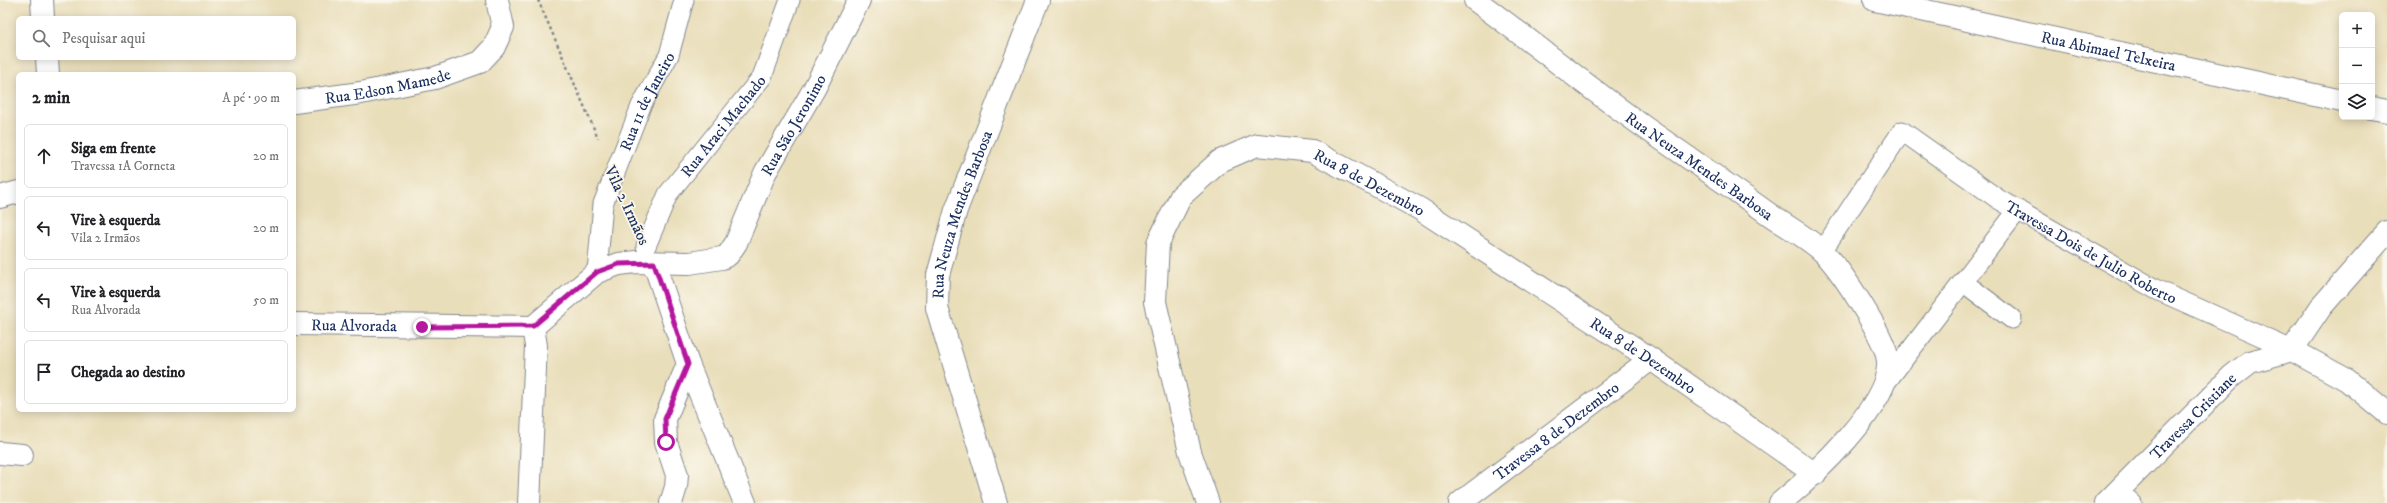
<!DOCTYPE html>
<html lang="pt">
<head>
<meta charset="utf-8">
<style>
  body { margin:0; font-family:"IM FELL DW Pica",serif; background:#f2f2f2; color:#202124 }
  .controls { position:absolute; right:12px; top:12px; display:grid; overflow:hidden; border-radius:6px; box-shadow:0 2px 10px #0003 }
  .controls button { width:36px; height:36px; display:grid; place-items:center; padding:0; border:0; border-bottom:1px solid #e0e0e0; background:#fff; color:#202124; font:20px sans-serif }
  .stop { position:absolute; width:12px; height:12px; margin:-9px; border:3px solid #b5179e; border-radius:50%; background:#fff }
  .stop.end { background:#b5179e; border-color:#fff; box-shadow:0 1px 4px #0008 }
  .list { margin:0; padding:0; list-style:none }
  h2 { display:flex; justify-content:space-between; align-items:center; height:52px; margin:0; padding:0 16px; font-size:17px }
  h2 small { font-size:13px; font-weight:400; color:#757577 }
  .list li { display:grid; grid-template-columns:26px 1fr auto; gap:12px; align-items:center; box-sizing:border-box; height:64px; margin:0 8px 8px; padding:0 8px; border:1px solid #e0e0e0; border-radius:6px }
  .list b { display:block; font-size:15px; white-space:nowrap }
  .list p { margin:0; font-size:13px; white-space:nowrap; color:#757577 }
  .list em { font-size:13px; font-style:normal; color:#757577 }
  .icon { flex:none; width:22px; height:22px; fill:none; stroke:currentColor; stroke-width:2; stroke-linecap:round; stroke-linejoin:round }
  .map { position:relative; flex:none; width:2387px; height:503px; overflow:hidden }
  .search { position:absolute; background:#fff; box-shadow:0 2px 10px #0003; left:16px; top:16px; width:280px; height:44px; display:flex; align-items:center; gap:10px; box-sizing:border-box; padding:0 14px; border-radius:6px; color:#757577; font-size:15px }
  .panel { position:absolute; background:#fff; box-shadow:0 2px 10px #0003; left:16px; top:72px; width:280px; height:340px; border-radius:6px }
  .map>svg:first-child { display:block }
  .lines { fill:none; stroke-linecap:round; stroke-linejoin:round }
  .lane-casing { stroke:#82868c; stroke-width:21 }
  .street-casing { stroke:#82868c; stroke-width:24 }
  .path { stroke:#82868c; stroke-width:2.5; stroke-dasharray:3 3; stroke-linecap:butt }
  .lane { stroke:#fff; stroke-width:19 }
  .street { stroke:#fff; stroke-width:22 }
  .route { stroke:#b5179e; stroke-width:5 }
  .labels { text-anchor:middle; stroke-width:3.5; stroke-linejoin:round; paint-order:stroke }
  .street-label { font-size:16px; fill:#1b2f5e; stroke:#fbf7ec }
</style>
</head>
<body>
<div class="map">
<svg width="2387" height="503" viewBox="0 0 2387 503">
  <rect width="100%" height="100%" fill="#fbf7ec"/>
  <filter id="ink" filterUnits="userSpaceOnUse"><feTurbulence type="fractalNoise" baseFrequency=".025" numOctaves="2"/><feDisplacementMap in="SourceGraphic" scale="8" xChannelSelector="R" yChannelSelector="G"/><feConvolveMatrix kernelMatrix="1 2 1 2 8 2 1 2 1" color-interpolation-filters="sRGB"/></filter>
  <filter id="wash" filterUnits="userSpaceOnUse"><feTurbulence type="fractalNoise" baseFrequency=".012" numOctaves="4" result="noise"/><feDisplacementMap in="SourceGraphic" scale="16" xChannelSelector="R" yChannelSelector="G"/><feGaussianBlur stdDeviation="0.9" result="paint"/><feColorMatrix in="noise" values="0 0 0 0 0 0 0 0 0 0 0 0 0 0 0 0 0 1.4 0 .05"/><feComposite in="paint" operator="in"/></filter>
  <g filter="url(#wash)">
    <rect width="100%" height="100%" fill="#e9deba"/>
  </g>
  <g filter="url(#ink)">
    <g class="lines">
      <g class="lane-casing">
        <g id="lane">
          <path id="s1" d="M 646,246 L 668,194 L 762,77 L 790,0"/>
          <path id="s2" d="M 1822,251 L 1902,131 L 1998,199 L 2157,290 L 2292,350"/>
          <path id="s3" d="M 597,272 L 603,204 L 641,106 L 669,55 L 684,0"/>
          <path d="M 1963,282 L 2012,319"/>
          <path d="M 1883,386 L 2018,210"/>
          <path d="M 2117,491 L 2132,503"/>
        </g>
      </g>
      <g class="street-casing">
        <g id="street">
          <path d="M 42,0 L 43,18"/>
          <path id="s4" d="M 1475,0 C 1533,42 1588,88 1647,129 C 1687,157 1727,184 1766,212 C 1784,225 1805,236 1821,250 C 1839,266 1886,338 1888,361 C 1891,405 1812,477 1780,503"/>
          <path id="s5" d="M 1875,0 L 2342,101"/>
          <path d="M 47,58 L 48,74"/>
          <path id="s6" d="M 294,102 L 361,93 L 435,78 L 480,62 L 494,47 L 503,27 L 497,0"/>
          <path d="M 2372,108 L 2387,111"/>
          <path d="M 0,197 L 18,192"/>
          <path d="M 654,263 L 688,364 L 745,503"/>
          <path id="s7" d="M 294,324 L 533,327 L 597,272 L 619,264 L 636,262 L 689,263 L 722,258 L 728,255 L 736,243 L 765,173 L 814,89 L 859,0"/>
          <path d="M 2292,350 L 2321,307 L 2387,232"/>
          <path d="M 2292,350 L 2347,380 L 2387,413"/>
          <path d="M 0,453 L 22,455"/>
          <path d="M 529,503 L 536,346 L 533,327"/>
          <path d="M 671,503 L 676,487 L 677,475 L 666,442 L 665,419 L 688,364"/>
          <path id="s8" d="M 996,503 L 937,308 L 938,275 L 956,210 L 1038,0"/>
          <path id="s9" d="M 1208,503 L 1190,452 L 1155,302 L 1158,243 L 1181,196 L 1220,161 L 1257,145 L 1312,151 L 1420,209 L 1651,359 L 1815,474"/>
          <path id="s10" d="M 1460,503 L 1651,359"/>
          <path id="s11" d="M 2106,503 L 2232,376 L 2250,362 L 2292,350"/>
        </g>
      </g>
      <path class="path" d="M 538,0 L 598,138"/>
      <use href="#lane" class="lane"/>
      <use href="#street" class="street"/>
    </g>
  </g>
  <g class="lines" filter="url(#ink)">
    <path class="route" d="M 422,327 L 533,326 L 597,272 L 619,264 L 654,263 L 688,364 L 665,419 L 666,442"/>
  </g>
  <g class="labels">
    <g class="street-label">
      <text dy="6" stroke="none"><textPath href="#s5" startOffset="239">Rua Abimael Telxeira</textPath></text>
      <text dy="6" stroke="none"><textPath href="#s6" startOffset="95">Rua Edson Mamede</textPath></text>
      <text dy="6" stroke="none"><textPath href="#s3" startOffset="180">Rua 11 de Janeiro</textPath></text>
      <text dy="6" stroke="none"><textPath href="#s1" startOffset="144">Rua Araci Machado</textPath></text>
      <text dy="6" stroke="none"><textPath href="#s7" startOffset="603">Rua São Jeronimo</textPath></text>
      <text dy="6" stroke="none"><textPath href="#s4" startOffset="279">Rua Neuza Mendes Barbosa</textPath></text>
      <text dy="6" stroke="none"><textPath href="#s9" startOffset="533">Rua 8 de Dezembro</textPath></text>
      <text transform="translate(628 205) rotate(65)" y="6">Vila 2 Irmãos</text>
      <text dy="6" stroke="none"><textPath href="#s8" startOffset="301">Rua Neuza Mendes Barbosa</textPath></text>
      <text dy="6" stroke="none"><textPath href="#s2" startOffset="369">Travessa Dois de Julio Roberto</textPath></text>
      <text dy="6" stroke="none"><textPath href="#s7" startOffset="60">Rua Alvorada</textPath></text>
      <text dy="6" stroke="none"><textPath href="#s9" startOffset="857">Rua 8 de Dezembro</textPath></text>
      <text dy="6" stroke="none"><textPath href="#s11" startOffset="123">Travessa Cristiane</textPath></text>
      <text dy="6" stroke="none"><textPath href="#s10" startOffset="120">Travessa 8 de Dezembro</textPath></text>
    </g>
  </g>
</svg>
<div class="controls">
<button>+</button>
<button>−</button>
<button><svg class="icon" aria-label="layers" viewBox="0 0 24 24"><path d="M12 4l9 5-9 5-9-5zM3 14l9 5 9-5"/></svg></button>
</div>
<div class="stop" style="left:666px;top:442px"></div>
<div class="stop end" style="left:422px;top:327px"></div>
<div class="search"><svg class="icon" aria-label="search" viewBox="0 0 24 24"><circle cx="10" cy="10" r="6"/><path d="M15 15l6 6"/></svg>Pesquisar aqui</div>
<section class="panel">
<h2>2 min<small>A pé · 90 m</small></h2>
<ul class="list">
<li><svg class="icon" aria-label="ahead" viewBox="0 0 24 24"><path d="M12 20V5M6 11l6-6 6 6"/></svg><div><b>Siga em frente</b><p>Travessa 1A Corneta</p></div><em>20 m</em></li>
<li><svg class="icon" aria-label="left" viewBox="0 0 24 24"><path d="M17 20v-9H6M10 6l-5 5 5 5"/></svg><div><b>Vire à esquerda</b><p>Vila 2 Irmãos</p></div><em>20 m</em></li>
<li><svg class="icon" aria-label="left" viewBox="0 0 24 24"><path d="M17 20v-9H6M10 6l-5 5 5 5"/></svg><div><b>Vire à esquerda</b><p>Rua Alvorada</p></div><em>50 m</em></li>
<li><svg class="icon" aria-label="arrive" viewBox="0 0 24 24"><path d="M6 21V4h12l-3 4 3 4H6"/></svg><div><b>Chegada ao destino</b></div></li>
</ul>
</section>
</div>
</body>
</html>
